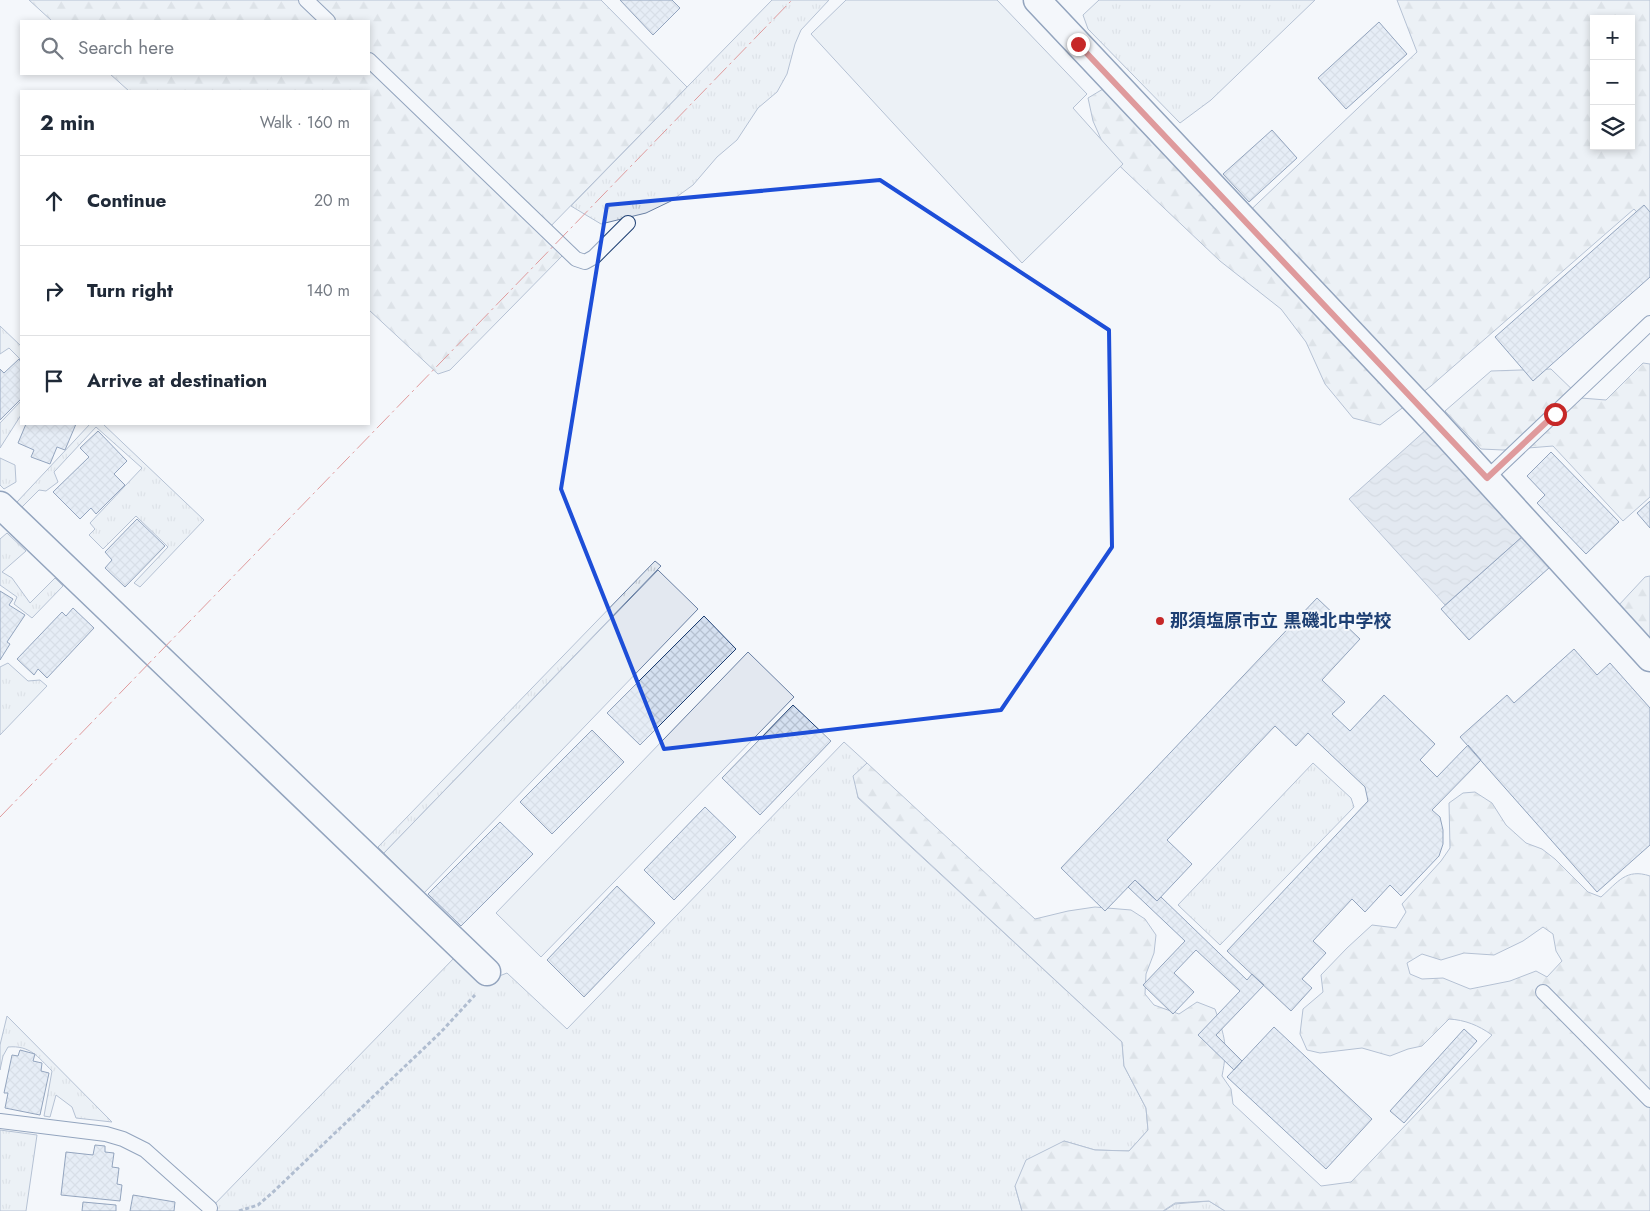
<!DOCTYPE html>
<html lang="en">
<head>
<meta charset="utf-8">
<style>
  body { margin:0; font-family:Jost,"Noto Sans JP",sans-serif; background:#f2f2f3; color:#1f2937 }
  .controls { position:absolute; right:15px; top:15px; display:grid; overflow:hidden; border-radius:0px; box-shadow:0 2px 8px #0003 }
  .controls button { width:45px; height:45px; display:grid; place-items:center; padding:0; border:0; border-bottom:1px solid #e0e1e3; background:#fff; color:#1f2937; font:25px sans-serif }
  .stop { position:absolute; width:15px; height:15px; margin:-11px; border:4px solid #c62828; border-radius:50%; background:#fff }
  .stop.end { background:#c62828; border-color:#fff; box-shadow:0 1px 5px #0008 }
  .list { margin:0; padding:0; list-style:none }
  h2 { display:flex; justify-content:space-between; align-items:center; height:65px; margin:0; padding:0 20px; font-size:21px }
  h2 small { font-size:16px; font-weight:400; color:#747a83 }
  .list li { display:grid; grid-template-columns:32px 1fr auto; gap:15px; align-items:center; box-sizing:border-box; height:90px; padding:0 20px; border-top:1px solid #e0e1e3 }
  .list b { display:block; font-size:19px; white-space:nowrap }
  .list em { font-size:16px; font-style:normal; color:#747a83 }
  .icon { flex:none; width:28px; height:28px; fill:none; stroke:currentColor; stroke-width:2; stroke-linecap:round; stroke-linejoin:round }
  .map { position:relative; flex:none; width:1650px; height:1211px; overflow:hidden }
  .search { position:absolute; background:#fff; box-shadow:0 2px 8px #0003; left:20px; top:20px; width:350px; height:55px; display:flex; align-items:center; gap:12px; box-sizing:border-box; padding:0 18px; border-radius:0px; color:#747a83; font-size:19px }
  .panel { position:absolute; background:#fff; box-shadow:0 2px 8px #0003; left:20px; top:90px; width:350px; height:335px; border-radius:0px }
  .map>svg:first-child { display:block }
  .grass { fill:url(#grass-tufts); stroke:#687fa3 }
  .forest { fill:url(#forest-firs); stroke:#687fa3; fill-rule:evenodd }
  .pitch { fill:#e3e9f0; stroke:#687fa3 }
  .parking { fill:#e3e8f0; stroke:#687fa3 }
  .water { fill:url(#water-waves); stroke:#687fa3 }
  .building { fill:url(#building-cross-hatch); stroke:#1d3f73 }
  .lines { fill:none; stroke-linecap:round; stroke-linejoin:round }
  .service-casing { stroke:#1d3f73; stroke-width:16 }
  .minor-casing { stroke:#1d3f73; stroke-width:29 }
  .path { stroke:#5e769c; stroke-width:3; stroke-dasharray:4 2.5; stroke-linecap:butt }
  .service { stroke:#f4f7fb; stroke-width:14 }
  .minor { stroke:#f4f7fb; stroke-width:26 }
  .power { stroke:#c62828; stroke-width:1; stroke-dasharray:18 4 2.5 4; stroke-linecap:butt }
  .route { stroke:#c62828; stroke-width:6 }
  .marked { fill:none; stroke:#1d4ed8; stroke-width:4; stroke-linejoin:round }
  .poi-dot { fill:#c62828; stroke:#f4f7fb; stroke-width:2 }
  .labels { text-anchor:middle; stroke-width:4; stroke-linejoin:round; paint-order:stroke }
  .poi-label { font-size:18px; font-weight:bold; fill:#1d3f73; stroke:#f4f7fb; text-anchor:start }
</style>
</head>
<body>
<div class="map">
<svg width="1650" height="1211" viewBox="0 0 1650 1211">
  <defs>
    <pattern id="grass-tufts" width="24" height="20" patternUnits="userSpaceOnUse" patternTransform="scale(1.25)"><rect width="24" height="20" fill="#e3e9f0"/><path d="M3 7l-1-3M5 7V3M7 7l1-3M15 17l-1-3M17 17v-4M19 17l1-3" fill="none" stroke="#c2c9d1"/></pattern>
    <pattern id="forest-firs" width="22" height="20" patternUnits="userSpaceOnUse" patternTransform="scale(1.25)"><rect width="22" height="20" fill="#e3e9f0"/><path d="M5 1l3.5 6h-7zM16 11l3.5 6h-7z" fill="#c2c9d1"/></pattern>
    <pattern id="water-waves" width="16" height="10" patternUnits="userSpaceOnUse" patternTransform="scale(1.25)"><rect width="16" height="10" fill="#cfd7e4"/><path d="M0 5q4-4 8 0t8 0" fill="none" stroke="#b1bac7"/></pattern>
    <pattern id="building-cross-hatch" width="8" height="8" patternUnits="userSpaceOnUse" patternTransform="scale(1.25)"><rect width="8" height="8" fill="#d5e0f0"/><path d="M0 0l8 8M0 8l8-8" fill="none" stroke="#b6c1d1"/></pattern>
  </defs>
  <rect width="100%" height="100%" fill="#f4f7fb"/>
  <path class="grass" d="M 772,0 L 829,0 L 801,30 L 795,44 L 787,74 L 777,92 L 758,108 L 737,140 L 717,157 L 693,185 L 671,201 L 646,213 L 601,224 L 571,206 Z
    M 1099,0 L 1315,0 L 1211,100 L 1180,123 L 1088,29 L 1083,15 Z
    M 0,326 L 21,346 L 21,360 L 9,348 L 0,354 Z
    M 21,401 L 21,415 L 0,448 L 0,423 Z
    M 90,424 L 103,424 L 204,520 L 140,587 L 134,583 L 168,547 L 136,516 L 103,549 L 89,535 L 95,529 L 90,523 L 142,468 L 96,427 L 54,472 L 58,482 L 46,491 L 39,490 L 22,507 L 17,502 Z
    M 0,458 L 15,465 L 16,482 L 4,489 L 0,485 Z
    M 7,533 L 26,551 L 2,572 L 12,578 L 30,603 L 55,578 L 63,586 L 32,618 L 14,604 L 17,597 L 0,585 L 0,539 Z
    M 655,561 L 661,566 L 384,853 L 378,847 Z
    M 8,663 L 28,681 L 40,680 L 47,686 L 0,735 L 0,667 Z
    M 844,742 L 867,763 L 854,776 L 858,798 L 1122,1042 L 1124,1066 L 1146,1108 L 1148,1130 L 1129,1151 L 1095,1150 L 1064,1141 L 1015,1186 L 1022,1211 L 208,1211 L 456,956 L 489,980 L 507,973 L 567,1029 Z
    M 1313,763 L 1351,798 L 1354,807 L 1220,945 L 1178,905 Z
    M 7,1016 L 112,1122 L 76,1118 L 72,1107 L 56,1095 L 50,1117 L 44,1116 L 52,1071 C 38,1057 30,1045 8,1047 L 3,1056 L 0,1070 L 0,1045 Z
    M 0,1130 L 37,1135 L 26,1211 L 0,1211 Z
    M 1209,1201 L 1225,1211 L 1164,1211 L 1175,1204 Z"/>
  <path class="forest" d="M 29,0 L 601,0 L 687,87 L 543,234 L 563,255 L 450,370 L 438,374 L 369,310 L 369,91 L 129,91 L 110,74 L 369,74 L 369,21 L 52,21 Z
    M 1397,0 L 1650,0 L 1650,227 L 1634,209 L 1431,386 L 1380,425 L 1353,418 L 1325,384 L 1306,342 L 1281,309 L 1220,261 L 1108,155 L 1093,121 L 1088,98 L 1108,86 L 1239,221 L 1417,52 ZM 1594,19 L 1631,19 L 1631,146 L 1594,146 Z
    M 1643,363 L 1650,364 L 1650,497 L 1623,521 L 1553,446 L 1503,450 L 1481,449 L 1445,411 L 1491,371 L 1551,369 L 1581,398 L 1606,400 Z
    M 1650,576 L 1650,641 L 1618,606 L 1645,577 Z
    M 867,763 L 1035,919 L 1068,911 L 1095,907 L 1131,910 L 1145,919 L 1156,935 L 1154,953 L 1146,974 L 1145,994 L 1154,1005 L 1179,1014 L 1197,1002 L 1215,1009 C 1225,1037 1228,1046 1222,1076 L 1231,1089 L 1233,1104 L 1321,1186 L 1351,1182 L 1492,1035 C 1478,1025 1465,1020 1449,1019 L 1422,1046 L 1408,1049 L 1390,1056 L 1362,1048 L 1320,1053 L 1307,1050 L 1300,1034 L 1303,1009 L 1323,992 L 1321,975 L 1347,948 L 1372,925 L 1396,928 L 1406,912 L 1402,904 L 1441,861 L 1450,848 L 1449,803 L 1463,793 L 1475,792 L 1492,803 L 1506,825 L 1526,843 L 1542,849 L 1555,859 L 1588,892 L 1601,897 C 1618,882 1626,868 1650,876 L 1650,1211 L 1225,1211 L 1209,1201 L 1175,1203 L 1163,1211 L 1022,1211 L 1015,1186 L 1026,1160 L 1064,1141 L 1095,1150 L 1129,1151 L 1148,1130 L 1146,1108 L 1124,1066 L 1122,1042 L 858,797 L 853,776 ZM 1543,927 L 1553,934 L 1556,951 L 1562,961 L 1547,977 L 1536,971 L 1510,981 L 1470,989 L 1443,978 L 1422,979 L 1410,974 L 1407,963 L 1422,954 L 1441,960 L 1464,953 L 1494,955 L 1523,941 Z"/>
  <path class="pitch" d="M 846,0 L 997,0 L 1087,94 L 1073,108 L 1123,164 L 1022,263 L 811,34 Z"/>
  <path class="parking" d="M 658,570 L 698,609 L 424,893 L 384,853 Z
    M 748,652 L 794,697 L 541,957 L 496,913 Z"/>
  <path class="water" d="M 1427,429 L 1523,536 L 1445,605 L 1349,499 Z"/>
  <path class="building" d="M 620,0 L 672,0 L 680,8 L 653,35 Z
    M 1379,22 L 1407,54 L 1346,109 L 1318,78 Z
    M 1272,130 L 1297,158 L 1249,202 L 1223,174 Z
    M 1644,205 L 1650,212 L 1650,277 L 1533,381 L 1495,337 Z
    M 19,359 L 21,362 L 21,399 L 0,420 L 0,369 L 4,373 Z
    M 26,424 L 76,424 L 65,450 L 57,447 L 50,464 L 31,457 L 34,450 L 18,443 Z
    M 98,431 L 127,461 L 114,474 L 125,485 L 96,514 L 91,508 L 80,519 L 53,492 L 89,457 L 80,448 Z
    M 1551,452 L 1619,522 L 1586,554 L 1537,503 L 1545,495 L 1527,476 Z
    M 1650,501 L 1650,528 L 1637,513 Z
    M 137,519 L 165,546 L 125,587 L 105,568 L 112,560 L 105,552 Z
    M 1523,536 L 1550,567 L 1469,640 L 1441,609 Z
    M 0,591 L 13,599 L 9,605 L 25,615 L 7,642 L 10,644 L 0,660 Z
    M 1317,598 L 1360,639 L 1322,680 L 1345,702 L 1332,714 L 1350,731 L 1384,695 L 1435,744 L 1420,760 L 1437,777 L 1468,745 L 1481,760 L 1432,810 L 1440,817 L 1443,830 L 1443,844 L 1439,856 L 1401,896 L 1390,885 L 1365,912 L 1352,899 L 1313,941 L 1326,953 L 1302,979 L 1312,988 L 1291,1011 L 1227,951 L 1368,801 L 1365,787 L 1308,733 L 1296,746 L 1275,726 L 1167,840 L 1192,864 L 1157,901 L 1135,880 L 1105,911 L 1061,868 Z
    M 73,608 L 94,628 L 47,678 L 38,669 L 34,675 L 17,659 L 62,612 L 66,616 Z
    M 704,616 L 736,649 L 640,745 L 607,713 Z
    M 1574,649 L 1597,675 L 1610,663 L 1650,708 L 1650,845 L 1597,892 L 1460,737 L 1507,695 L 1514,703 Z
    M 793,705 L 831,741 L 760,815 L 722,778 Z
    M 592,730 L 624,762 L 552,834 L 520,802 Z
    M 705,807 L 736,837 L 674,900 L 644,870 Z
    M 500,822 L 533,854 L 461,926 L 428,894 Z
    M 1135,880 L 1157,901 L 1161,897 L 1247,980 L 1252,974 L 1264,985 L 1216,1035 L 1242,1061 L 1234,1070 L 1198,1035 L 1240,991 L 1196,950 L 1174,973 L 1194,992 L 1173,1014 L 1143,985 L 1185,941 L 1128,887 Z
    M 617,886 L 655,923 L 584,997 L 547,960 Z
    M 1274,1027 L 1372,1119 L 1326,1169 L 1227,1077 Z
    M 1464,1029 L 1477,1041 L 1404,1123 L 1390,1111 Z
    M 20,1050 L 35,1054 L 33,1061 L 42,1063 L 41,1071 L 49,1073 L 40,1115 L 5,1108 L 8,1093 L 4,1093 L 12,1055 L 18,1056 Z
    M 95,1145 L 105,1146 L 105,1152 L 114,1153 L 112,1167 L 119,1168 L 117,1184 L 122,1185 L 120,1201 L 61,1195 L 66,1152 L 93,1155 Z
    M 133,1195 L 175,1202 L 174,1211 L 130,1211 Z
    M 83,1202 L 116,1205 L 116,1211 L 82,1211 Z"/>
  <g class="lines">
    <g class="service-casing">
      <path id="service" d="M 306,0 L 328,21
        M 369,60 L 576,259 L 585,262 L 594,257 L 628,223
        M 1487,478 L 1650,323
        M 1543,992 L 1650,1100
        M 0,1121 L 106,1134 L 123,1139 L 145,1150 L 210,1208"/>
    </g>
    <g class="minor-casing">
      <path id="minor" d="M 1037,0 L 1435,422 L 1650,658
        M 0,505 L 487,972"/>
    </g>
    <path class="path" d="M 239,1211 L 258,1205 L 272,1193 L 441,1032 L 475,995"/>
    <use href="#service" class="service"/>
    <use href="#minor" class="minor"/>
    <path class="power" d="M 0,817 L 792,0"/>
  </g>
  <g class="lines">
    <path class="route" d="M 1078,44 L 1487,478 L 1555,414"/>
  </g>
  <path d="M0 0H1650V1211H0ZM 880,180 L 1109,330 L 1112,547 L 1001,710 L 664,749 L 561,489 L 607,205 Z" fill="#f4f7fb" fill-opacity=".55" fill-rule="evenodd"/>
  <path class="marked" d="M 880,180 L 1109,330 L 1112,547 L 1001,710 L 664,749 L 561,489 L 607,205 Z"/>
  <circle class="poi-dot" cx="1160" cy="621" r="5"/>
  <g class="labels">
    <g class="poi-label">
      <text x="1170" y="627">那須塩原市立 黒磯北中学校</text>
    </g>
  </g>
</svg>
<div class="controls">
<button>+</button>
<button>−</button>
<button><svg class="icon" aria-label="layers" viewBox="0 0 24 24"><path d="M12 4l9 5-9 5-9-5zM3 14l9 5 9-5"/></svg></button>
</div>
<div class="stop" style="left:1555px;top:414px"></div>
<div class="stop end" style="left:1078px;top:44px"></div>
<div class="search"><svg class="icon" aria-label="search" viewBox="0 0 24 24"><circle cx="10" cy="10" r="6"/><path d="M15 15l6 6"/></svg>Search here</div>
<section class="panel">
<h2>2 min<small>Walk · 160 m</small></h2>
<ul class="list">
<li><svg class="icon" aria-label="ahead" viewBox="0 0 24 24"><path d="M12 20V5M6 11l6-6 6 6"/></svg><div><b>Continue</b></div><em>20 m</em></li>
<li><svg class="icon" aria-label="right" viewBox="0 0 24 24"><path d="M7 20v-9h11M14 6l5 5-5 5"/></svg><div><b>Turn right</b></div><em>140 m</em></li>
<li><svg class="icon" aria-label="arrive" viewBox="0 0 24 24"><path d="M6 21V4h12l-3 4 3 4H6"/></svg><div><b>Arrive at destination</b></div></li>
</ul>
</section>
</div>
</body>
</html>
